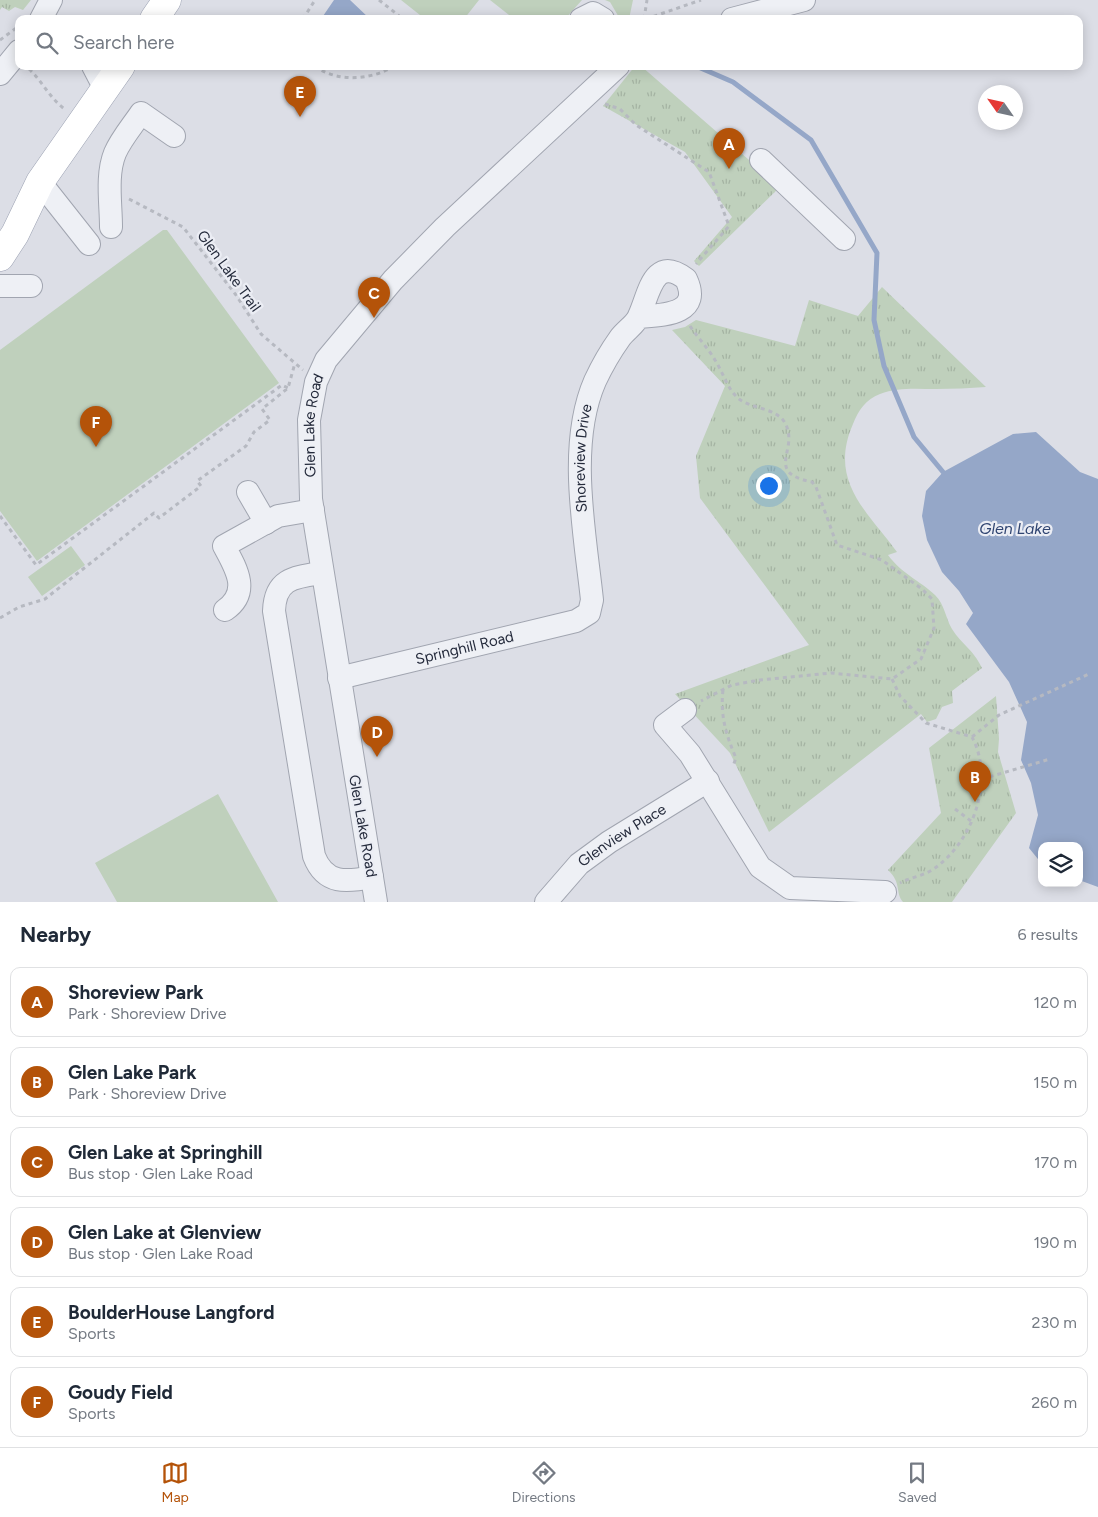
<!DOCTYPE html>
<html lang="en">
<head>
<meta charset="utf-8">
<style>
  body { margin:0; font-family:Figtree,sans-serif; background:#f6f6f7; color:#1f2937 }
  .controls { position:absolute; right:15px; bottom:15px; display:grid; overflow:hidden; border-radius:10px; box-shadow:0 2px 12px #0003 }
  .controls button { width:45px; height:45px; display:grid; place-items:center; padding:0; border:0; border-bottom:1px solid #e0e1e3; background:#fff; color:#1f2937; font:25px sans-serif }
  .compass { position:absolute; left:978px; top:85px; width:45px; height:45px; border-radius:50%; background:#fff; box-shadow:0 2px 12px #0003; rotate:304deg }
  .you { position:absolute; left:768px; top:485px; width:18px; height:18px; margin:-12px; border:4px solid #fff; border-radius:50%; background:#1a73e8; box-shadow:0 0 0 8px #1a73e833 }
  .badge { display:grid; place-items:center; width:32px; height:32px; border-radius:50%; background:#b45309; color:#fff; font-size:16px; font-weight:700 }
  .pin { position:absolute; translate:-50% -41px; filter:drop-shadow(0 1px 2px #0008) }
  .pin::after { content:''; position:absolute; top:26px; width:18px; height:15px; background:inherit; clip-path:polygon(0 0,100% 0,50% 100%) }
  .list { margin:0; padding:0; list-style:none }
  h2 { display:flex; justify-content:space-between; align-items:center; height:65px; margin:0; padding:0 20px; font-size:21px }
  h2 small { font-size:16px; font-weight:400; color:#747a83 }
  .list li { display:grid; grid-template-columns:32px 1fr auto; gap:15px; align-items:center; box-sizing:border-box; height:70px; margin:0 10px 10px; padding:0 10px; border:1px solid #e0e1e3; border-radius:10px }
  .list b { display:block; font-size:19px; white-space:nowrap }
  .list p { margin:0; font-size:16px; white-space:nowrap; color:#747a83 }
  .list em { font-size:16px; font-style:normal; color:#747a83 }
  .icon { flex:none; width:28px; height:28px; fill:none; stroke:currentColor; stroke-width:2; stroke-linecap:round; stroke-linejoin:round }
  .map { position:relative; flex:none; width:1098px; height:902px; overflow:hidden }
  .search { position:absolute; background:#fff; box-shadow:0 2px 12px #0003; left:15px; right:15px; top:15px; height:55px; display:flex; align-items:center; gap:12px; box-sizing:border-box; padding:0 18px; border-radius:10px; color:#747a83; font-size:19px }
  .sheet { height:545px; background:#fff }
  nav { display:flex; justify-content:space-around; align-items:center; box-sizing:border-box; height:70px; border-top:1px solid #e0e1e3; background:#fff; font-size:14px; color:#747a83 }
  nav a { display:grid; justify-items:center; gap:2px }
  nav .on { color:#b45309 }
  .map>svg:first-child { display:block }
  .park { fill:url(#park-tufts) }
  .pitch { fill:#bfd0bc }
  .water { fill:#95a7c8 }
  .lines { fill:none; stroke-linecap:round; stroke-linejoin:round }
  .stream { stroke:#95a7c8; stroke-width:5 }
  .minor-casing { stroke:#a1a5b0; stroke-width:24 }
  .major-casing { stroke:#9ba1b2; stroke-width:29 }
  .path { stroke:#b6b9c1; stroke-width:3; stroke-dasharray:4 4; stroke-linecap:butt }
  .minor { stroke:#eef0f5; stroke-width:22 }
  .major { stroke:#fff; stroke-width:28 }
  .labels { text-anchor:middle; stroke-width:4.5; stroke-linejoin:round; paint-order:stroke }
  .street-label { font-size:15px; fill:#252b3c; stroke:#ebedf4 }
  .water-label { font-size:16px; font-style:italic; fill:#2f4471; stroke:#ebedf4 }
</style>
</head>
<body>
<div class="map">
<svg width="1098" height="902" viewBox="0 0 1098 902">
  <defs>
    <pattern id="park-tufts" width="24" height="20" patternUnits="userSpaceOnUse" patternTransform="scale(1.25)"><rect width="24" height="20" fill="#bfd0bc"/><path d="M3 7l-1-3M5 7V3M7 7l1-3M15 17l-1-3M17 17v-4M19 17l1-3" fill="none" stroke="#a4b3a2"/></pattern>
  </defs>
  <rect width="100%" height="100%" fill="#dcdee6"/>
  <path class="park" d="M 0,0 L 31,0 L 23,10 L 15,7 L 9,11 L 2,7 L 0,10 Z
    M 635,66 L 641,66 L 780,187 L 699,266 L 694,261 L 732,217 L 685,152 L 603,106 Z
    M 882,287 L 986,387 C 970,388 953,389 936,389 C 917,389 898,387 880,394 C 866,399 858,411 853,424 C 828,481 867,511 897,552 L 888,555 C 902,574 919,580 935,595 C 945,605 945,617 952,629 C 962,645 972,648 982,668 L 952,691 L 953,703 L 942,707 L 936,719 L 927,722 L 921,714 L 769,832 L 730,753 L 675,694 L 809,645 L 700,498 L 696,456 L 725,386 L 672,330 L 685,327 L 696,320 L 795,346 L 809,300 L 858,316 Z
    M 996,696 L 999,739 L 998,752 L 1016,813 L 952,902 L 903,902 C 895,893 902,883 888,870 L 941,813 L 929,748 Z"/>
  <path class="pitch" d="M 401,0 L 479,0 L 464,19 L 425,19 Z
    M 490,0 L 582,0 L 565,19 L 514,19 Z
    M 605,0 L 633,0 L 629,19 L 620,19 L 610,2 Z
    M 163,230 L 167,230 L 279,383 L 37,561 L 0,511 L 0,350 Z
    M 71,546 L 85,565 L 42,596 L 28,577 Z
    M 218,794 L 278,902 L 117,902 L 95,863 Z"/>
  <path class="water" d="M 334,0 L 350,0 L 370,19 L 321,19 Z
    M 1036,432 L 1080,472 L 1098,479 L 1098,887 L 1079,880 L 1079,846 L 1042,846 L 1042,864 L 1029,848 L 1038,815 L 1031,783 L 1021,760 L 1027,722 L 1009,682 L 966,624 L 973,613 L 959,591 L 942,572 L 927,540 L 922,516 L 926,491 L 943,472 L 1013,434 Z"/>
  <g class="lines">
    <path class="stream" d="M 696,66 L 733,82 L 811,140 L 877,253 L 874,320 L 884,366 L 914,437 L 943,472"/>
    <g class="minor-casing">
      <g id="minor">
        <path d="M 41,19 L 51,0"/>
        <path d="M 581,19 L 593,13 L 603,19"/>
        <path d="M 732,19 L 804,0"/>
        <path d="M 93,66 L 105,89"/>
        <path d="M 0,74 L 19,51"/>
        <path d="M 761,160 L 844,239"/>
        <path d="M 40,182 L 89,244"/>
        <path d="M 111,227 C 111,204 106,175 115,153 C 121,139 133,125 141,113 L 174,136"/>
        <path d="M 0,286 L 31,286"/>
        <path d="M 248,492 L 266,523"/>
        <path d="M 322,573 C 295,577 275,578 274,611 L 314,856 C 325,885 347,882 372,877"/>
        <path d="M 225,610 C 251,592 236,568 224,546 L 278,516 L 313,510"/>
        <path id="s1" d="M 339,678 L 576,621 L 589,613 L 592,600 C 585,533 567,445 595,381 C 602,366 610,352 620,338 C 625,331 636,324 639,316 C 649,295 653,254 686,279 C 703,315 662,315 639,317"/>
        <path d="M 685,710 L 665,725 L 690,754 L 760,867 L 790,888 L 885,892"/>
        <path id="s2" d="M 376,902 L 311,499 L 309,420 L 316,382 L 326,360 L 393,280 L 445,227 L 618,66"/>
        <path id="s3" d="M 546,902 L 579,864 L 609,842 L 708,781"/>
      </g>
    </g>
    <g class="major-casing">
      <path id="major" d="M 154,19 L 167,0
        M 0,257 L 15,234 L 40,182 L 121,66"/>
    </g>
    <path class="path" d="M 379,0 L 403,19
      M 303,19 L 315,0
      M 644,19 L 647,0
      M 646,19 L 701,0
      M 0,40 L 19,26
      M 315,66 C 337,83 372,80 394,66
      M 29,69 C 43,82 50,99 66,110
      M 605,104 L 620,109 L 636,125 L 709,172 L 729,226 L 696,264
      M 129,199 L 183,227 L 236,295 L 261,334 L 303,370
      M 690,326 C 698,338 708,348 715,360 C 723,372 727,389 739,399 C 752,409 777,408 785,423 C 800,450 763,472 812,482 L 816,487 L 837,545 L 882,560 L 922,589 L 932,599 L 934,628 L 921,659 L 892,679 L 831,673 L 760,680 L 732,685 L 701,701
      M 0,516 L 36,565 L 282,385 L 288,388
      M 0,618 L 19,607 L 45,599 L 154,513 L 159,518 L 201,486 L 197,481 L 246,446 L 254,432 L 270,420 L 262,409 L 288,388 L 295,363
      M 917,649 L 925,653
      M 892,679 L 900,696 L 926,723 L 972,737 C 995,780 973,841 935,868 C 924,876 911,877 900,883
      M 723,690 C 720,715 726,735 736,758 L 733,766
      M 972,737 L 999,715 L 1089,674
      M 982,779 L 1050,759
      M 955,809 L 971,821"/>
    <use href="#minor" class="minor"/>
    <use href="#major" class="major"/>
  </g>
  <g class="labels">
    <g class="street-label">
      <text transform="translate(229 271) rotate(54)" y="5">Glen Lake Trail</text>
      <text dy="5" stroke="none"><textPath href="#s2" startOffset="482">Glen Lake Road</textPath></text>
      <text dy="5" stroke="none"><textPath href="#s1" startOffset="415">Shoreview Drive</textPath></text>
      <text dy="5" stroke="none"><textPath href="#s1" startOffset="129">Springhill Road</textPath></text>
      <text transform="translate(363 826) rotate(80)" y="5">Glen Lake Road</text>
      <text dy="5" stroke="none"><textPath href="#s3" startOffset="102">Glenview Place</textPath></text>
    </g>
    <g class="water-label">
      <text x="1015" y="534">Glen Lake</text>
    </g>
  </g>
</svg>
<div class="controls">
<button><svg class="icon" aria-label="layers" viewBox="0 0 24 24"><path d="M12 4l9 5-9 5-9-5zM3 14l9 5 9-5"/></svg></button>
</div>
<svg class="compass" viewBox="-18 -18 36 36"><path d="M0-13l5 13h-10z" fill="#e53935"/><path d="M0 13l5-13h-10z" fill="#747a83"/></svg>
<div class="you"></div>
<div class="pin badge" style="left:729px;top:169px">A</div>
<div class="pin badge" style="left:975px;top:802px">B</div>
<div class="pin badge" style="left:374px;top:318px">C</div>
<div class="pin badge" style="left:377px;top:757px">D</div>
<div class="pin badge" style="left:300px;top:117px">E</div>
<div class="pin badge" style="left:96px;top:447px">F</div>
<div class="search"><svg class="icon" aria-label="search" viewBox="0 0 24 24"><circle cx="10" cy="10" r="6"/><path d="M15 15l6 6"/></svg>Search here</div>
</div>
<section class="sheet">
<h2>Nearby<small>6 results</small></h2>
<ul class="list">
<li><span class="badge">A</span><div><b>Shoreview Park</b><p>Park · Shoreview Drive</p></div><em>120 m</em></li>
<li><span class="badge">B</span><div><b>Glen Lake Park</b><p>Park · Shoreview Drive</p></div><em>150 m</em></li>
<li><span class="badge">C</span><div><b>Glen Lake at Springhill</b><p>Bus stop · Glen Lake Road</p></div><em>170 m</em></li>
<li><span class="badge">D</span><div><b>Glen Lake at Glenview</b><p>Bus stop · Glen Lake Road</p></div><em>190 m</em></li>
<li><span class="badge">E</span><div><b>BoulderHouse Langford</b><p>Sports</p></div><em>230 m</em></li>
<li><span class="badge">F</span><div><b>Goudy Field</b><p>Sports</p></div><em>260 m</em></li>
</ul>
</section>
<nav>
<a class="on"><svg class="icon" aria-label="map" viewBox="0 0 24 24"><path d="M3 6l6-2 6 2 6-2v14l-6 2-6-2-6 2zM9 4v14M15 6v14"/></svg>Map</a>
<a><svg class="icon" aria-label="directions" viewBox="0 0 24 24"><path d="M12 3l9 9-9 9-9-9zM9 14v-3h6M13 9l2 2-2 2"/></svg>Directions</a>
<a><svg class="icon" aria-label="saved" viewBox="0 0 24 24"><path d="M7 4h10v16l-5-4-5 4z"/></svg>Saved</a>
</nav>
</body>
</html>
